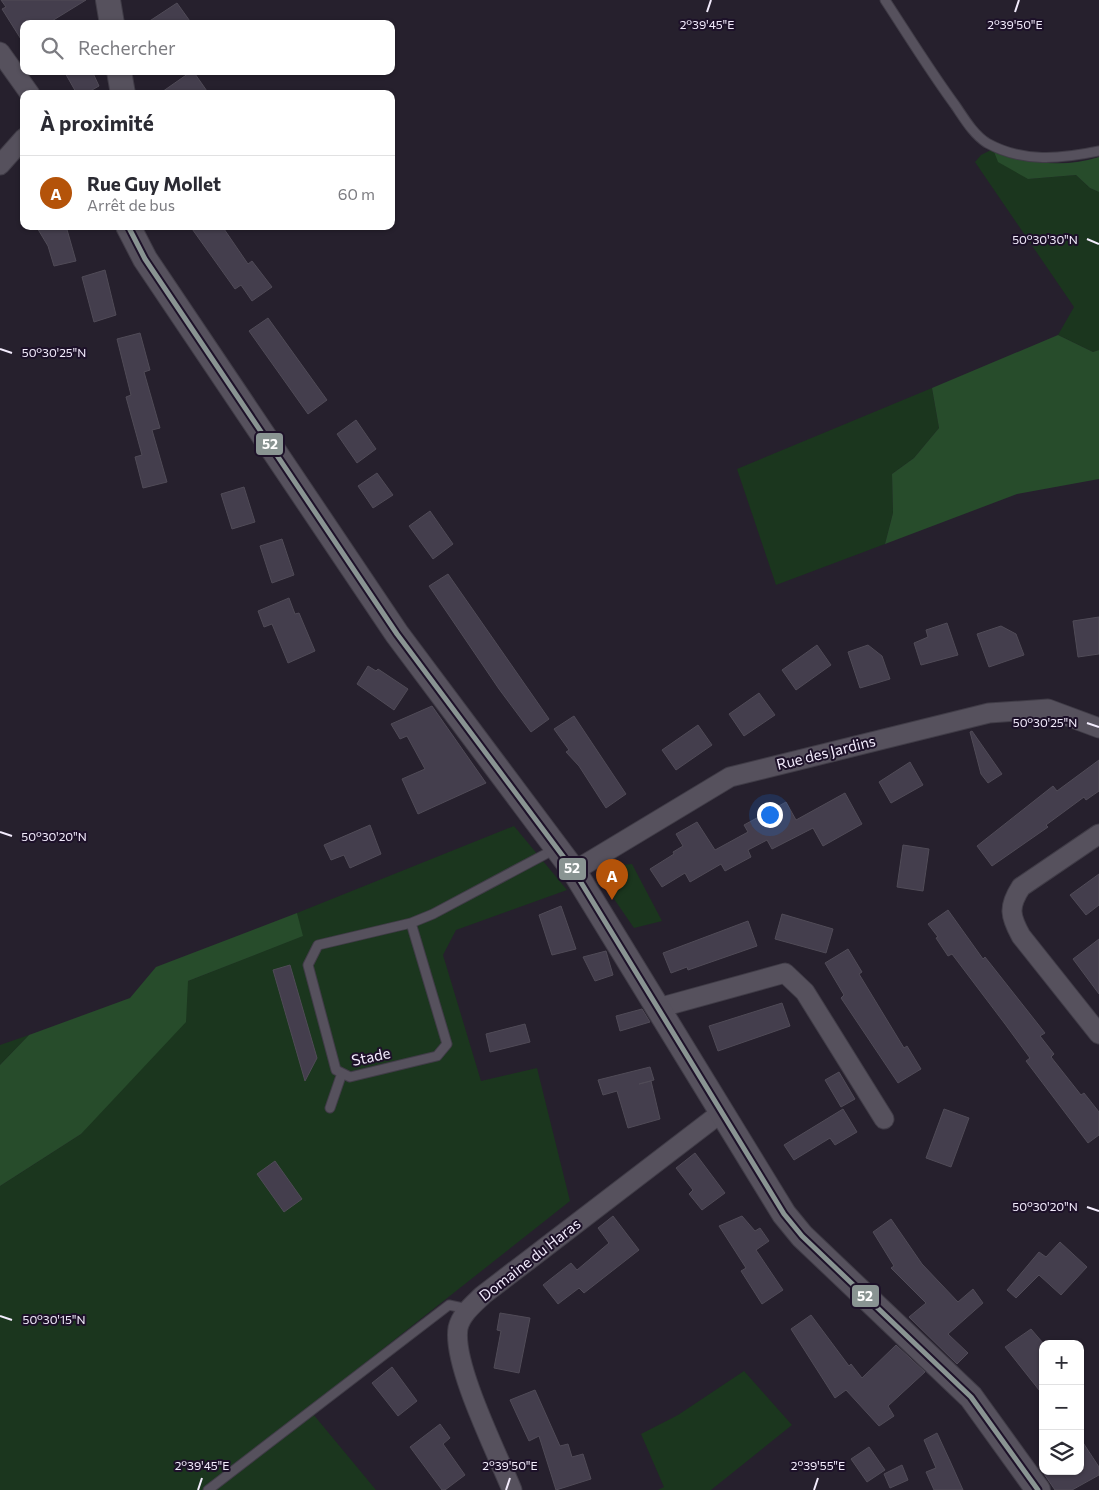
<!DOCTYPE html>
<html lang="fr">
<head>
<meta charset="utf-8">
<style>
  body { margin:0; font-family:Commissioner,sans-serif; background:#f2f2f3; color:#2b2b33 }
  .controls { position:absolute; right:15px; bottom:15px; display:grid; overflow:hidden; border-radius:10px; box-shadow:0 1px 4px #0004 }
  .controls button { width:45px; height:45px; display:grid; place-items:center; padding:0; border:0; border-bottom:1px solid #e1e1e2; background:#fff; color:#2b2b33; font:25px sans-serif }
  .you { position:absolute; left:769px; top:814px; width:18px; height:18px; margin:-12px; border:4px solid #fff; border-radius:50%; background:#1a73e8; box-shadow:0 0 0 8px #1a73e833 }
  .badge { display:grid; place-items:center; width:32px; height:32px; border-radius:50%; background:#b45309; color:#fff; font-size:16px; font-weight:700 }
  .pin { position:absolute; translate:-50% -41px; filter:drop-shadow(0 1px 2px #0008) }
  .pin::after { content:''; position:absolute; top:26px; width:18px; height:15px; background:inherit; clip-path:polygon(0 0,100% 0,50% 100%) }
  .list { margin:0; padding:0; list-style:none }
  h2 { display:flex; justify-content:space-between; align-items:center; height:65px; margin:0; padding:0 20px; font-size:21px }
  h2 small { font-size:16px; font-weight:400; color:#7c7c81 }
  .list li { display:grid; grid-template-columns:32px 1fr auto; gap:15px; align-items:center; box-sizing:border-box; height:75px; padding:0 20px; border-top:1px solid #e1e1e2 }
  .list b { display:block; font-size:19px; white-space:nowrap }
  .list p { margin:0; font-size:16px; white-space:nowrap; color:#7c7c81 }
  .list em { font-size:16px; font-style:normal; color:#7c7c81 }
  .icon { flex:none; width:28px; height:28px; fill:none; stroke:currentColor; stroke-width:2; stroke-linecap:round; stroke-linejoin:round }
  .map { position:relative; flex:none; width:1099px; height:1490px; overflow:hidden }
  .search { position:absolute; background:#fff; box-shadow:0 1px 4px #0004; left:20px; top:20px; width:375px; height:55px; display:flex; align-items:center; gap:12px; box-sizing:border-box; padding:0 18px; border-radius:10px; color:#7c7c81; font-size:19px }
  .panel { position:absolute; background:#fff; box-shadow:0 1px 4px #0004; left:20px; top:90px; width:375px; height:140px; border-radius:10px }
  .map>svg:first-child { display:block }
  .green { fill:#1b361e }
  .forest { fill:#274c2b }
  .building { fill:#443e4d; stroke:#504b57 }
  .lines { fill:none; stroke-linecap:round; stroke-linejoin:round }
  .service-casing { stroke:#403c47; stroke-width:11 }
  .minor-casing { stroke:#403c47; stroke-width:21 }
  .tertiary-casing { stroke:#403c47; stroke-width:26 }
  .service { stroke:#56515d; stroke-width:9 }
  .minor { stroke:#56515d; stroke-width:19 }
  .tertiary { stroke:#56515d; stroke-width:24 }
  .bus-1-casing { stroke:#1d1129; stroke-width:9 }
  .bus-1 { stroke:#899492; stroke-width:5 }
  .ticks { fill:none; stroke:#f3ecfd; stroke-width:2 }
  .labels { text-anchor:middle; stroke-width:4; stroke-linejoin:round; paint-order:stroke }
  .street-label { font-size:15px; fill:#f3ecfd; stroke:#1d1129 }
  .ticks-label { font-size:12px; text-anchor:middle; fill:#f3ecfd; stroke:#1d1129; stroke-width:4; stroke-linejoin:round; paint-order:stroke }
  .line-badge { stroke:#1d1129; stroke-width:2 }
  .badge-label { font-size:14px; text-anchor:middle; font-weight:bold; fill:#fff }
</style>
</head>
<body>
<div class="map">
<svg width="1099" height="1490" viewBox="0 0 1099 1490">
  <rect width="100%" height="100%" fill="#26202d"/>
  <path class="green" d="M 993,149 L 1028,179 L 1076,175 L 1090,188 L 1099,192 L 1099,350 L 1093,352 L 1058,335 L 1074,307 L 975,162 L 981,155 Z
    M 932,388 L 939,428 L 914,458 L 892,474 L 893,513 L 885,544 L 776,585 L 737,469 Z
    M 514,826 L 567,890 L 456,930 L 443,955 L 481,1081 L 537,1068 L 570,1201 L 308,1408 L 376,1490 L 0,1490 L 0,1186 L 81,1134 L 188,981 L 302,936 L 297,913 Z
    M 632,864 L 662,921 L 634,928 L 601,880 L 605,867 Z
    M 29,1035 L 0,1065 L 0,1045 Z
    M 744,1371 L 792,1425 L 711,1490 L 658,1490 L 664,1487 L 641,1434 L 678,1415 Z"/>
  <path class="forest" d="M 993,149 C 1025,164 1065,168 1099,157 L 1099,192 L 1090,188 L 1076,175 L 1028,179 L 998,162 Z
    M 1058,335 L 1093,352 L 1099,350 L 1099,479 L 1017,494 L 885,544 L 893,513 L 892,474 L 914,458 L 939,428 L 932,388 Z
    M 297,913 L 303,936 L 188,981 L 186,1022 L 81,1134 L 0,1186 L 0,1065 L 29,1035 L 130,998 L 156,967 Z"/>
  <path class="building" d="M 1,0 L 86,0 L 47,24 L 24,24 L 24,44 L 2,9 L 6,7 Z
    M 177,3 L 192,24 L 145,24 Z
    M 64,71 L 92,71 L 99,86 L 85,94 L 77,94 Z
    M 193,71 L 209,94 L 159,94 L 192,71 Z
    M 36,226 L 66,226 L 76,261 L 54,266 L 48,246 Z
    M 190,226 L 222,226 L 248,264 L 252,261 L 272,287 L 252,301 L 241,285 L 235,289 Z
    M 105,270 L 116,315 L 94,322 L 82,277 Z
    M 268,318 L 327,400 L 308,414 L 249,331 Z
    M 140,333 L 150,370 L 144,372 L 160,428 L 152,430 L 167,482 L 143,488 L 135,457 L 142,455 L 126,397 L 131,395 L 117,339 Z
    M 356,420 L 376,449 L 357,463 L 337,434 Z
    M 377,473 L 393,495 L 373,508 L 358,486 Z
    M 244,487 L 255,522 L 232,529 L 221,494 Z
    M 430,511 L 453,544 L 433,559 L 409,526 Z
    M 282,539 L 294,575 L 272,583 L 260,546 Z
    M 448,574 L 549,719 L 531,732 L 499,689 L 429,586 Z
    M 289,598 L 295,614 L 299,613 L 315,651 L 288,663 L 272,624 L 264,627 L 258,611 Z
    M 1099,617 L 1099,654 L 1078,657 L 1073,621 Z
    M 947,623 L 958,655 L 921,665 L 914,643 L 928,637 L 926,630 Z
    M 1001,626 L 1016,634 L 1024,655 L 989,667 L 977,634 Z
    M 817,645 L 831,665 L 796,690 L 782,670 Z
    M 868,645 L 882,656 L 890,679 L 860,688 L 848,652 Z
    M 368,666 L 376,671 L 378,669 L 408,689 L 394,710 L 357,684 Z
    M 759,693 L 775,715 L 744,736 L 729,714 Z
    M 432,706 L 486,783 L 418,814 L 402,779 L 425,769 L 407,736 L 400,739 L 391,724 Z
    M 574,716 L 626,794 L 606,808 L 579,766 L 566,752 L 569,750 L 554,729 Z
    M 698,725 L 712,745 L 676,770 L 662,750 Z
    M 972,731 L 1002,774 L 988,783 L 981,774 L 970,732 Z
    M 1099,760 L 1099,791 L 1086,800 L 1084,797 L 1046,825 L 1048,827 L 992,866 L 977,846 L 1053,786 L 1057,791 Z
    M 910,762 L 923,785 L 891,803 L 879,782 Z
    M 845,793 L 862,824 L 823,846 L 813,828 L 772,849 L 767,840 L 748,850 L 751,857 L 725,871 L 721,864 L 690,882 L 685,873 L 662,887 L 650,869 L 674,854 L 673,852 L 683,846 L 676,834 L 697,822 L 715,850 L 748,832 L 744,825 L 786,802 L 796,820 Z
    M 370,825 L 381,854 L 350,868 L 344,855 L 331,860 L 324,845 Z
    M 903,845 L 929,849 L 923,891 L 897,887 Z
    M 1099,874 L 1099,905 L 1086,915 L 1070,895 Z
    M 561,906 L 576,949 L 552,955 L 539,915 Z
    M 948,910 L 983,959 L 985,957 L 1045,1033 L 1040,1036 L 1054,1054 L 1051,1057 L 1081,1095 L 1084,1093 L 1099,1112 L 1099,1135 L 1088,1143 L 1026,1061 L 1030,1058 L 1005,1024 L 952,954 L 948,956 L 936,938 L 938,937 L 928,924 Z
    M 782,914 L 833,929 L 826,953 L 775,939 Z
    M 748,921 L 757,946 L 688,970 L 687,967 L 671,973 L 663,953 Z
    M 1099,939 L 1099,994 L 1073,959 Z
    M 848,949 L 862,972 L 859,974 L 904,1048 L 907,1046 L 921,1069 L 898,1083 L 841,998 L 844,995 L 825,963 Z
    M 606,951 L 613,975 L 595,981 L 583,957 Z
    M 290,965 L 317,1058 L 305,1081 L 273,970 Z
    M 782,1003 L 790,1026 L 718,1051 L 709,1026 Z
    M 642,1009 L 650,1022 L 620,1031 L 616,1016 Z
    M 525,1024 L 530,1042 L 490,1052 L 486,1034 Z
    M 650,1067 L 654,1080 L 639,1084 L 651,1081 L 660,1119 L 628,1128 L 617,1091 L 603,1095 L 598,1080 Z
    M 839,1072 L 855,1099 L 841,1107 L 825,1080 Z
    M 843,1109 L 857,1132 L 835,1145 L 830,1138 L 794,1160 L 784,1145 Z
    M 944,1109 L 969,1118 L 951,1167 L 926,1158 Z
    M 695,1153 L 725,1193 L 702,1210 L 689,1194 L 693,1190 L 676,1168 Z
    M 275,1161 L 302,1199 L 284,1212 L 257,1174 Z
    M 613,1216 L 639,1250 L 584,1293 L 579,1288 L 558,1304 L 543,1285 L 571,1263 L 577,1270 L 609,1243 L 598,1228 Z
    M 742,1216 L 755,1231 L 760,1228 L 769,1241 L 756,1250 L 783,1290 L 762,1304 L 741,1271 L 746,1268 L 719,1226 Z
    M 891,1219 L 922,1264 L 958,1302 L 973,1289 L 983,1303 L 948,1334 L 968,1353 L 957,1364 L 909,1317 L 926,1303 L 891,1268 L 894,1266 L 873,1232 Z
    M 1060,1242 L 1087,1267 L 1061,1295 L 1039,1275 L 1016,1298 L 1007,1290 L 1039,1252 L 1046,1257 Z
    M 500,1313 L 530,1318 L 519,1373 L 494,1368 L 501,1331 L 497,1330 Z
    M 811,1315 L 849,1366 L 851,1364 L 862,1378 L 896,1345 L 925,1372 L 888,1406 L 894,1416 L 879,1426 L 846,1390 L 835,1398 L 791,1329 Z
    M 1031,1329 L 1043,1343 L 1043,1395 L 1005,1347 Z
    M 392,1367 L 417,1401 L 398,1416 L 372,1383 Z
    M 535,1390 L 560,1446 L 568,1444 L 572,1457 L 583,1454 L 591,1479 L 556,1490 L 539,1436 L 529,1441 L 510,1400 Z
    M 440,1424 L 450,1438 L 443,1444 L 465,1475 L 445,1490 L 442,1490 L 410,1447 Z
    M 937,1433 L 950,1461 L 963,1490 L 934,1490 L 926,1472 L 936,1468 L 924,1440 Z
    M 1080,1438 L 1099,1467 L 1099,1475 L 1072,1490 L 1055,1490 L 1042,1471 L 1080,1471 Z
    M 869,1447 L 885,1470 L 867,1482 L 851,1459 Z
    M 902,1465 L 908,1480 L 890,1488 L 884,1474 Z"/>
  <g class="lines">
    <g class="service-casing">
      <path id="service" d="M 885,0 C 908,35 930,71 955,105 C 964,118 973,134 987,143 C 1023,163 1061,159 1099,151
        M 411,923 L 447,1044 L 437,1056 L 350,1077 L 336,1070 L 308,965 L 318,945 L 411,923 L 433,914 L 557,848
        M 330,1108 L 342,1073
        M 208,1490 L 449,1305 L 468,1309"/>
    </g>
    <g class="minor-casing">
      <path id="minor" d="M 0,52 L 30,94
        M 0,165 L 24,138
        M 1099,834 L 1021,887 C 1008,907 1010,916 1021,936 L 1099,1034
        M 574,871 L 730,777 L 989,713 L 1048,709 L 1099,728
        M 658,1008 L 785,973 L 805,992 L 884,1119
        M 512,1490 C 497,1453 452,1364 458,1328 C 461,1314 474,1304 483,1295 L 722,1112"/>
    </g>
    <g class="tertiary-casing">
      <path id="tertiary" d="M 108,0 L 112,24
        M 119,71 L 123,94
        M 128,226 L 145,259 L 397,634 L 574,871 L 784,1214 L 802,1236 L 971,1397 L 1038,1490"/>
    </g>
    <use href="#service" class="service"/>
    <use href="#minor" class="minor"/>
    <use href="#tertiary" class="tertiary"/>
    <g class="bus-1-casing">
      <path id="bus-1" d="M 128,226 L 145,259 L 397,634 L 574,871 L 784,1214 L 802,1236 L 971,1397 L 1038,1490"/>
    </g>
    <use href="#bus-1" class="bus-1"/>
  </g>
  <path class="ticks" d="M 707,12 L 711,0M 1015,12 L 1019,0M 1087,239 L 1099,244M 0,349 L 12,353M 1087,723 L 1099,727M 0,832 L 12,836M 1087,1207 L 1099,1211M 0,1316 L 12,1320M 198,1490 L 202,1478M 506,1490 L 510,1478M 814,1490 L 818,1478"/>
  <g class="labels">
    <g class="street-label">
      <text transform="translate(826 753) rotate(-14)" y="5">Rue des Jardins</text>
      <text transform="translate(371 1057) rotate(-12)" y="5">Stade</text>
      <text transform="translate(530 1260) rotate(-38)" y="5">Domaine du Haras</text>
    </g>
  </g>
  <g class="ticks-label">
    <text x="707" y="29">2°39'45"E</text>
    <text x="1015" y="29">2°39'50"E</text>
    <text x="1045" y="244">50°30'30"N</text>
    <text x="54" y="357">50°30'25"N</text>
    <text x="1045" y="727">50°30'25"N</text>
    <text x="54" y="841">50°30'20"N</text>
    <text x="1045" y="1211">50°30'20"N</text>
    <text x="54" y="1324">50°30'15"N</text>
    <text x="202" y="1470">2°39'45"E</text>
    <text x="510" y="1470">2°39'50"E</text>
    <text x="818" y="1470">2°39'55"E</text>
  </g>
  <g class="line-badge">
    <rect x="255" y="432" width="29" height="24" rx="5" fill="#899492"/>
    <rect x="558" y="857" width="29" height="24" rx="5" fill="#899492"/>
    <rect x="851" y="1284" width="29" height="24" rx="5" fill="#899492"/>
  </g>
  <g class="badge-label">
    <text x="270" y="449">52</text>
    <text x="572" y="873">52</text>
    <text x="865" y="1301">52</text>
  </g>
</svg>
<div class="controls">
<button>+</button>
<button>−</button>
<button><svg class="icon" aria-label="layers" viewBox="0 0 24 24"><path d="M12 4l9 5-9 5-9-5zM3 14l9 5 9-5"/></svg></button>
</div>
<div class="you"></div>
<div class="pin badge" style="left:612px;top:900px">A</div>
<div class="search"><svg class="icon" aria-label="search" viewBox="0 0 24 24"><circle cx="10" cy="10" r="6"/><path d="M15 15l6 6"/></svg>Rechercher</div>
<section class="panel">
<h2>À proximité<small></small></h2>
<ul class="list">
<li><span class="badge">A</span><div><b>Rue Guy Mollet</b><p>Arrêt de bus</p></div><em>60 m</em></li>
</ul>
</section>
</div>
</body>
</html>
